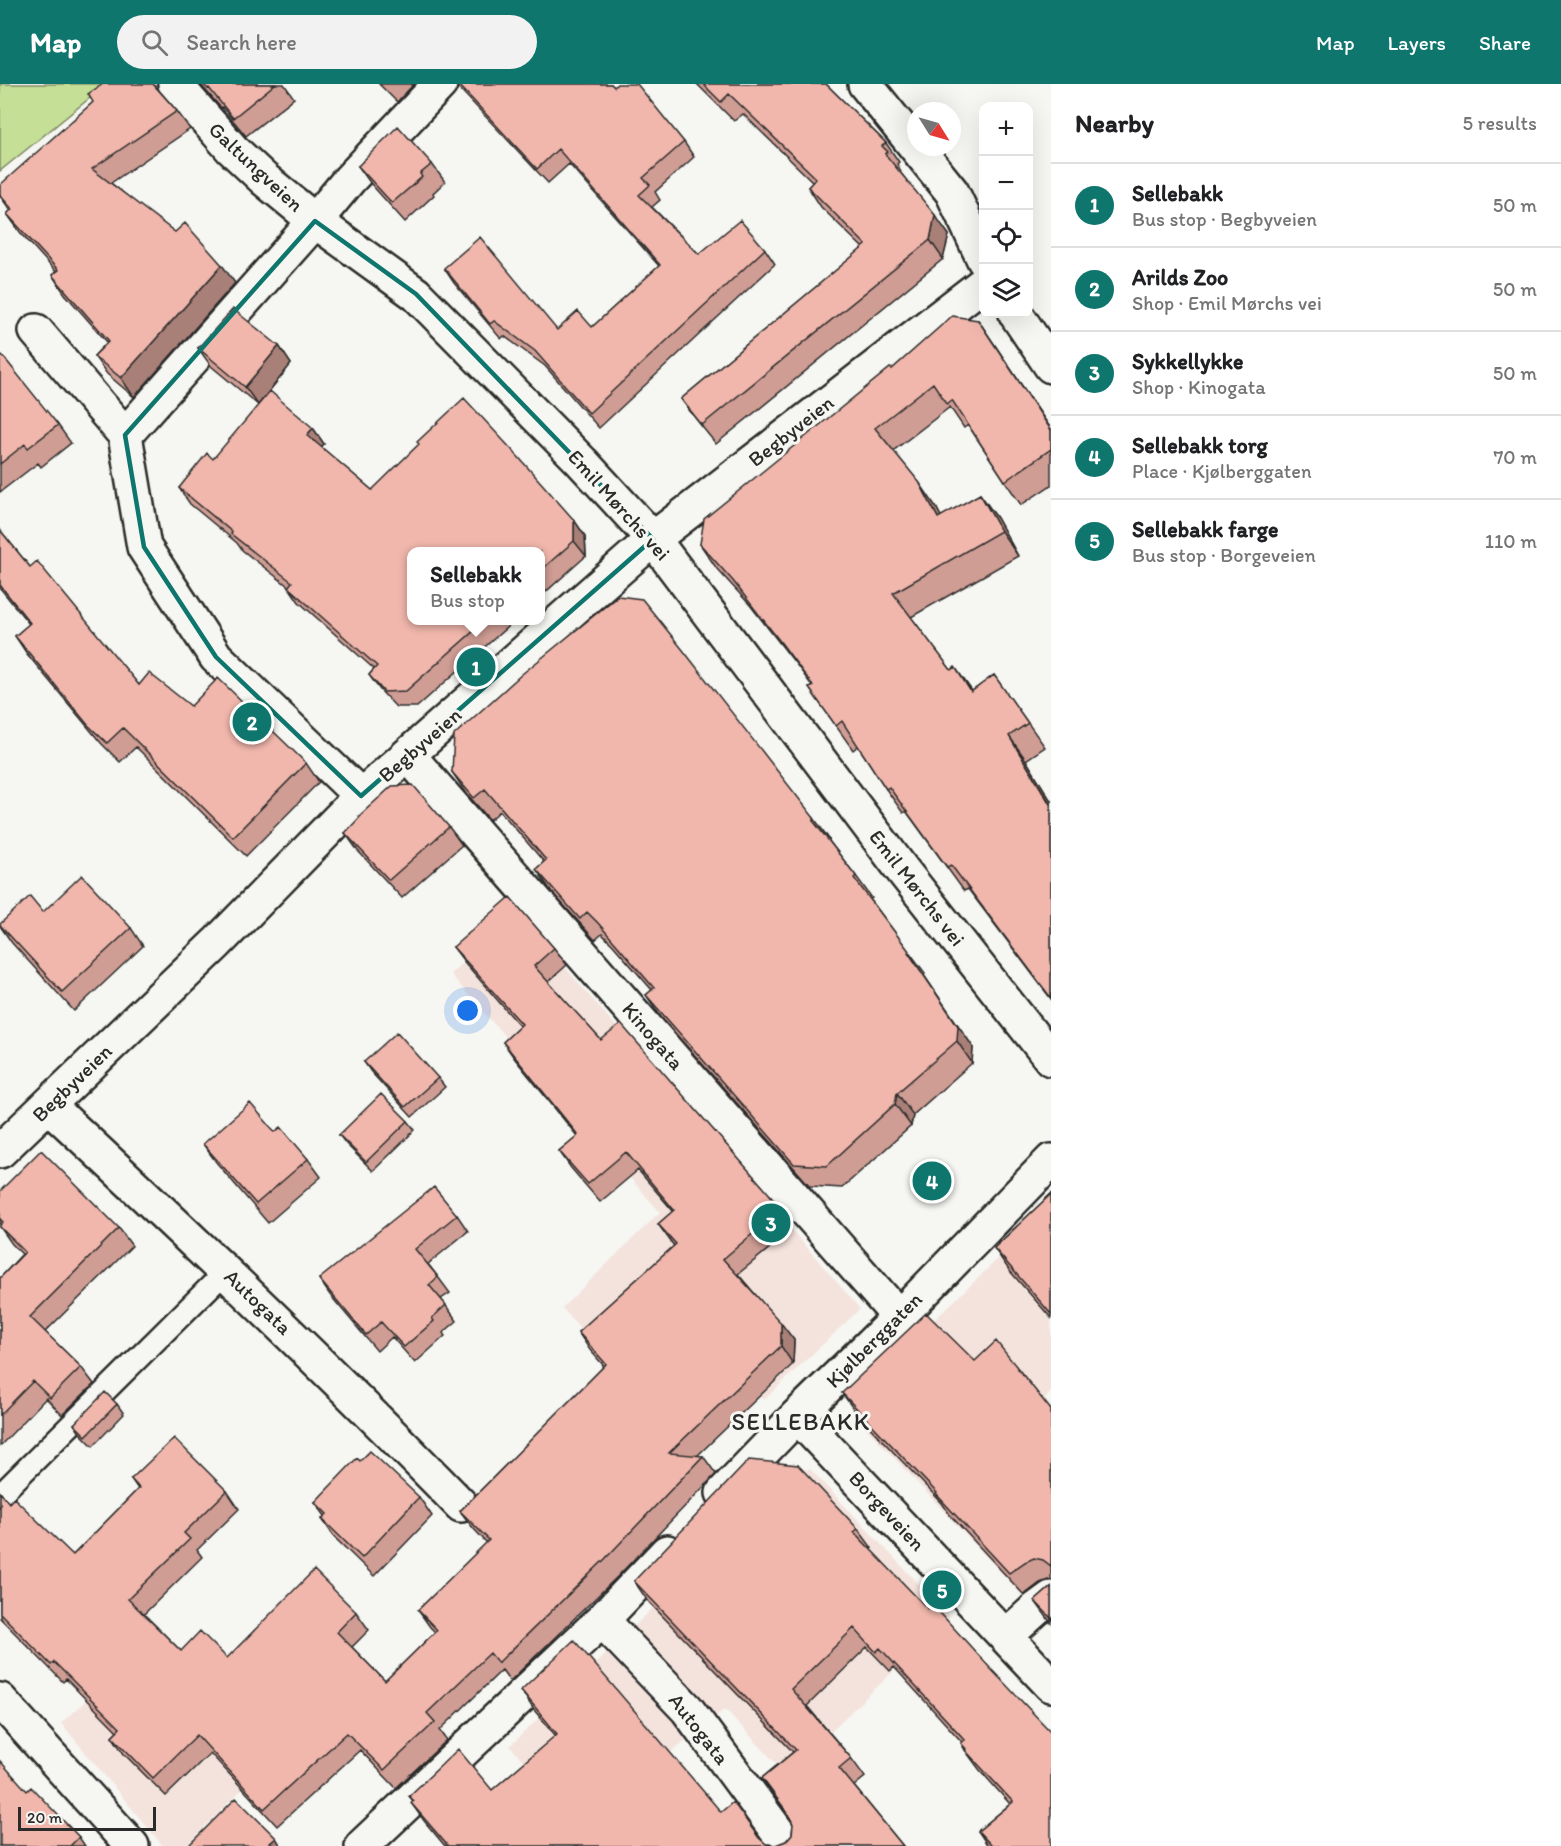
<!DOCTYPE html>
<html lang="en">
<head>
<meta charset="utf-8">
<style>
  body { margin:0; font-family:Itim,sans-serif; background:#f2f2f2; color:#202124 }
  .controls { position:absolute; right:18px; top:18px; display:grid; overflow:hidden; border-radius:12px; box-shadow:0 6px 24px #0002 }
  .controls button { width:54px; height:54px; display:grid; place-items:center; padding:0; border:0; border-bottom:2px solid #e0e0e0; background:#fff; color:#202124; font:30px sans-serif }
  .compass { position:absolute; left:907px; top:18px; width:54px; height:54px; border-radius:50%; background:#fff; box-shadow:0 6px 24px #0002; rotate:127deg }
  .scale { position:absolute; left:18px; bottom:15px; width:138px; box-sizing:border-box; padding-left:6px; border:3px solid #2b2b2b; border-top:0; font-size:16px; line-height:21px; white-space:nowrap; color:#2b2b2b; -webkit-text-stroke:4px #f6f6f2; paint-order:stroke }
  .you { position:absolute; left:468px; top:927px; width:21px; height:21px; margin:-15px; border:4px solid #fff; border-radius:50%; background:#1a73e8; box-shadow:0 0 0 9px #1a73e833 }
  .badge { display:grid; place-items:center; width:39px; height:39px; border-radius:50%; background:#0f766e; color:#fff; font-size:20px; font-weight:700 }
  .pin { position:absolute; translate:-50% -50%; border:3px solid #fff; box-shadow:0 2px 6px #0006 }
  .popup { position:absolute; left:407px; top:463px; width:138px; height:78px; box-sizing:border-box; display:grid; place-content:center; border-radius:12px; background:#fff; filter:drop-shadow(0 2px 4px #0005); font-size:20px; white-space:nowrap; color:#757577 }
  .popup b { font-size:22px; color:#202124 }
  .popup::after { content:''; position:absolute; left:50%; top:100%; margin-left:-12px; border:12px solid transparent; border-top-color:#fff }
  .list { margin:0; padding:0; list-style:none }
  h2 { display:flex; justify-content:space-between; align-items:center; height:78px; margin:0; padding:0 24px; font-size:26px }
  h2 small { font-size:20px; font-weight:400; color:#757577 }
  .list li { display:grid; grid-template-columns:39px 1fr auto; gap:18px; align-items:center; box-sizing:border-box; height:84px; padding:0 24px; border-top:2px solid #e0e0e0 }
  .list b { display:block; font-size:22px; white-space:nowrap }
  .list p { margin:0; font-size:20px; white-space:nowrap; color:#757577 }
  .list em { font-size:20px; font-style:normal; color:#757577 }
  .icon { flex:none; width:33px; height:33px; fill:none; stroke:currentColor; stroke-width:2; stroke-linecap:round; stroke-linejoin:round }
  .map { position:relative; flex:none; width:1051px; height:1762px; overflow:hidden }
  header { display:flex; align-items:center; gap:36px; box-sizing:border-box; height:84px; padding:0 30px; background:#0f766e; color:#fff }
  header strong { font-size:28px }
  nav { display:flex; gap:33px; margin-inline-start:auto; font-size:21px }
  .search { width:420px; height:54px; background:#f2f2f2; display:flex; align-items:center; gap:15px; box-sizing:border-box; padding:0 21px; border-radius:33px; color:#757577; font-size:22px }
  main { display:flex }
  aside { flex:1; background:#fff }
  .map>svg:first-child { display:block }
  .built { fill:#f4e3dd }
  .green { fill:#c5df96; stroke:#788560; stroke-width:1.5 }
  .lines { fill:none; stroke-linecap:round; stroke-linejoin:round }
  .service-casing { stroke:#2b2b2b; stroke-width:26 }
  .minor-casing { stroke:#2b2b2b; stroke-width:38 }
  .tertiary-casing { stroke:#2b2b2b; stroke-width:38 }
  .secondary-casing { stroke:#2b2b2b; stroke-width:38 }
  .service { stroke:#f6f6f2; stroke-width:21 }
  .minor { stroke:#f6f6f2; stroke-width:33 }
  .tertiary { stroke:#f6f6f2; stroke-width:33 }
  .secondary { stroke:#f6f6f2; stroke-width:33 }
  .wall { fill:#cf9d94; stroke:#2b2b2b; stroke-width:1.5 }
  .shaded-wall { fill:#a98078; stroke:#2b2b2b; stroke-width:1.5 }
  .building { fill:#f1b7ac; stroke:#2b2b2b; stroke-width:1.5 }
  .marked { fill:none; stroke:#0f766e; stroke-width:4.5; stroke-linejoin:round }
  .labels { text-anchor:middle; stroke-width:6; stroke-linejoin:round; paint-order:stroke }
  .street-label { font-size:21px; fill:#2b2b2b; stroke:#f6f6f2 }
  .quarter-label { font-size:24px; letter-spacing:1.5px; fill:#2b2b2b; stroke:#f6f6f2 }
</style>
</head>
<body>
<header>
<strong>Map</strong>
<div class="search"><svg class="icon" aria-label="search" viewBox="0 0 24 24"><circle cx="10" cy="10" r="6"/><path d="M15 15l6 6"/></svg>Search here</div>
<nav><a>Map</a><a>Layers</a><a>Share</a></nav>
</header>
<main>
<div class="map">
<svg width="1051" height="1762" viewBox="0 0 1051 1762">
  <rect width="100%" height="100%" fill="#f6f6f2"/>
  <filter id="ink" filterUnits="userSpaceOnUse"><feTurbulence type="fractalNoise" baseFrequency=".0167" numOctaves="2"/><feDisplacementMap in="SourceGraphic" scale="12" xChannelSelector="R" yChannelSelector="G"/><feConvolveMatrix kernelMatrix="1 2 1 2 8 2 1 2 1" color-interpolation-filters="sRGB"/></filter>
  <g filter="url(#ink)">
    <path class="built" d="M 518,829 L 860,1225 L 764,1316 L 690,1239 L 622,1290 L 562,1224 L 660,1128 L 450,890 Z
      M 1051,1124 L 1051,1308 L 1045,1315 L 1051,1323 L 1051,1542 L 854,1331 L 855,1312 Z
      M 810,1385 L 950,1533 L 786,1690 L 725,1625 L 580,1740 L 510,1662 L 653,1524 L 780,1388 Z
      M 160,1550 L 277,1670 L 186,1762 L 163,1762 L 61,1639 Z"/>
    <path class="green" d="M 0,0 L 107,0 L 0,87 Z"/>
    <g class="lines">
      <g class="service-casing">
        <path id="service" d="M 0,1411 L 226,1187"/>
      </g>
      <g class="minor-casing">
        <path id="minor" d="M 865,0 L 952,108 L 984,176
          M 1016,230 L 1051,282
          M 36,247 L 125,351 L 144,463 L 216,573 L 361,712
          M 125,351 L 315,137 L 349,96 L 440,0
          M 653,455 L 984,199
          M 408,671 L 899,1233
          M 49,1022 C 189,1152 328,1284 461,1421
          M 723,1409 L 797,1332
          M 602,1536 L 687,1625 L 788,1762
          M 1006,1552 L 1036,1525 L 1051,1514
          M 0,1616 L 132,1762
          M 362,1762 L 602,1536 L 667,1468"/>
      </g>
      <g class="tertiary-casing">
        <path id="tertiary" d="M 0,1067 L 217,859 L 361,712 L 653,455"/>
      </g>
      <g class="secondary-casing">
        <path id="secondary" d="M 175,0 L 232,65 L 264,95 L 315,137 L 416,210 L 582,378 L 653,455 L 903,787 L 1051,975
          M 1051,1077 L 899,1233 L 797,1332 L 1051,1601"/>
      </g>
      <use href="#service" class="service"/>
      <use href="#minor" class="minor"/>
      <use href="#tertiary" class="tertiary"/>
      <use href="#secondary" class="secondary"/>
    </g>
    <path class="wall" d="M 200,0 L 284,0 L 294,14 L 246,52 L 222,23 L 221,24 Z
      M 379,0 L 414,0 L 397,18 Z
      M 455,0 L 611,0 L 614,3 L 684,58 L 694,73 L 655,108 L 660,116 L 652,123 L 699,170 L 765,165 L 775,180 L 599,344 L 545,282 L 504,252 L 501,255 L 454,199 L 444,184 L 557,246 L 592,243 L 659,182 L 569,80 L 548,99 Z
      M 697,0 L 826,0 L 886,59 L 899,78 L 897,80 L 901,87 L 900,88 L 949,151 L 943,175 L 716,360 L 695,334 L 681,315 L 863,164 L 821,123 L 808,103 L 813,98 L 743,30 L 734,37 Z
      M 157,4 L 177,27 L 190,45 L 111,99 L 235,199 L 134,313 L 107,290 L 94,272 L 107,258 L 65,210 L 52,191 L 56,188 L 20,148 L 7,130 L 11,127 L 0,112 L 0,111 Z
      M 432,80 L 445,98 L 433,109 L 434,111 L 405,138 L 371,100 L 358,82 Z
      M 978,236 L 1051,345 L 1051,401 L 1021,421 L 1005,397 L 968,341 L 964,344 L 950,323 L 893,367 L 936,423 L 941,433 L 980,410 L 997,434 L 1018,472 L 911,533 L 951,586 L 972,607 L 994,591 L 1045,663 L 1026,676 L 1051,717 L 1051,915 L 968,805 L 964,807 L 906,727 L 903,729 L 886,705 L 858,662 L 853,666 L 809,604 L 812,602 L 799,584 L 750,521 L 717,485 L 700,460 L 892,285 Z
      M 279,262 L 291,280 L 258,321 L 211,282 L 198,264 Z
      M 0,273 L 58,341 L 71,359 L 41,383 L 38,379 L 0,408 Z
      M 313,344 L 324,360 L 321,363 L 372,406 L 574,436 L 585,452 L 586,472 L 540,513 L 540,468 L 411,537 L 514,537 L 417,623 L 396,623 L 380,606 L 369,591 L 374,585 L 299,518 L 288,502 L 242,466 L 237,459 L 190,420 L 179,404 L 213,375 Z
      M 0,446 L 30,483 L 139,601 L 191,622 L 306,679 L 319,698 L 246,772 L 136,663 L 120,678 L 101,659 L 27,570 L 15,552 L 29,540 L 0,504 Z
      M 452,688 L 829,755 L 829,757 L 856,792 L 872,814 L 870,815 L 925,889 L 923,890 L 973,963 L 972,979 L 913,1031 L 911,1042 L 842,1104 L 810,1102 L 661,933 L 646,911 L 652,906 L 613,861 L 602,850 L 595,856 L 551,807 L 536,785 L 544,778 L 500,727 L 490,736 L 467,710 Z
      M 449,743 L 462,761 L 402,814 L 358,767 L 345,749 Z
      M 0,842 L 131,844 L 143,862 L 74,927 L 12,859 Z
      M 453,863 L 554,864 L 567,881 L 548,898 L 601,956 L 784,1129 L 782,1154 L 738,1190 L 794,1256 L 793,1280 L 697,1372 L 703,1372 L 716,1390 L 617,1493 L 510,1597 L 502,1586 L 440,1646 L 447,1656 L 396,1704 L 360,1666 L 277,1742 L 210,1669 L 166,1712 L 124,1670 L 112,1652 L 117,1647 L 66,1595 L 63,1598 L 0,1534 L 0,1408 L 9,1419 L 73,1471 L 138,1405 L 131,1395 L 227,1407 L 239,1425 L 197,1466 L 202,1473 L 144,1530 L 181,1567 L 227,1574 L 356,1528 L 369,1546 L 352,1563 L 385,1597 L 435,1548 L 430,1543 L 418,1526 L 487,1459 L 473,1444 L 460,1427 L 604,1282 L 590,1266 L 578,1248 L 674,1162 L 658,1140 L 673,1127 L 638,1086 L 600,1118 L 571,1084 L 559,1067 L 577,1052 L 515,975 L 503,958 L 520,942 L 466,880 Z
      M 364,978 L 438,994 L 445,1003 L 412,1033 L 371,988 Z
      M 408,1037 L 415,1046 L 373,1087 L 346,1060 L 339,1051 Z
      M 275,1048 L 308,1075 L 321,1093 L 268,1139 L 216,1078 L 203,1060 Z
      M 0,1107 L 119,1144 L 132,1162 L 45,1248 L 81,1283 L 94,1300 L 62,1331 L 46,1314 L 0,1362 L 0,1194 L 22,1170 L 12,1160 L 0,1143 Z
      M 1051,1110 L 1051,1234 L 1009,1186 L 994,1164 Z
      M 457,1131 L 468,1147 L 428,1180 L 438,1193 L 450,1209 L 441,1215 L 457,1237 L 443,1249 L 445,1252 L 415,1279 L 392,1253 L 377,1267 L 330,1211 L 319,1195 Z
      M 975,1277 L 1051,1326 L 1051,1496 L 1048,1496 L 1040,1499 L 1024,1511 L 950,1431 L 942,1419 L 857,1330 L 842,1309 Z
      M 117,1320 L 124,1330 L 93,1362 L 80,1349 L 74,1340 Z
      M 419,1413 L 432,1432 L 374,1492 L 335,1454 L 322,1435 L 325,1432 L 315,1418 Z
      M 858,1445 L 872,1464 L 870,1465 L 1051,1762 L 988,1762 L 978,1747 L 1010,1720 L 979,1685 L 965,1666 L 961,1659 L 962,1658 L 894,1583 L 890,1587 L 867,1563 L 807,1622 L 851,1674 L 865,1693 L 854,1702 L 903,1762 L 445,1762 L 425,1738 L 411,1719 L 413,1717 L 409,1712 L 492,1706 L 556,1652 L 534,1626 L 521,1606 L 721,1728 L 766,1760 L 776,1761 L 786,1757 L 792,1750 L 793,1740 L 790,1734 L 762,1694 L 793,1668 L 647,1516 L 634,1497 Z
      M 1051,1503 L 1051,1539 L 1035,1517 Z
      M 27,1707 L 79,1753 L 85,1762 L 0,1762 Z"/>
    <path class="shaded-wall" d="M 935,131 L 949,151 L 943,175 L 930,156 Z
      M 222,181 L 235,199 L 134,313 L 121,294 Z
      M 978,236 L 1051,345 L 1051,346 Z
      M 279,262 L 291,280 L 258,321 L 245,303 Z
      M 313,344 L 324,360 L 318,367 L 307,351 Z
      M 919,398 L 936,423 L 955,459 L 938,434 Z
      M 980,410 L 997,434 L 1018,472 L 1001,447 Z
      M 574,436 L 585,452 L 586,472 L 574,457 Z
      M 955,583 L 972,607 L 971,608 Z
      M 1009,652 L 1026,676 L 1051,717 L 1051,721 Z
      M 814,734 L 829,755 L 829,759 L 814,738 Z
      M 908,868 L 973,963 L 972,979 L 957,957 Z
      M 897,1009 L 913,1031 L 911,1042 L 895,1020 Z
      M 771,1112 L 784,1129 L 782,1154 L 769,1136 Z
      M 781,1239 L 794,1256 L 793,1280 L 781,1262 Z
      M 276,1754 L 281,1762 L 272,1762 L 270,1759 Z"/>
    <path class="building" d="M 103,0 L 153,0 L 177,27 L 92,85 L 175,148 L 185,139 L 222,181 L 121,294 L 94,272 L 109,257 L 52,191 L 58,186 L 7,130 L 12,125 L 0,111 L 0,101 L 93,18 L 88,10 Z
      M 203,0 L 275,0 L 233,34 L 209,4 L 208,5 Z
      M 458,0 L 611,0 L 614,3 L 617,0 L 637,0 L 684,58 L 643,94 L 650,101 L 639,111 L 699,170 L 740,136 L 765,165 L 589,329 L 535,267 L 494,237 L 490,240 L 444,184 L 480,153 L 557,246 L 578,227 L 592,243 L 660,181 L 558,65 L 537,85 Z
      M 703,0 L 826,0 L 886,59 L 882,62 L 888,68 L 885,70 L 935,131 L 930,156 L 702,341 L 681,315 L 866,161 L 808,103 L 816,94 L 729,10 L 721,18 Z
      M 398,42 L 432,80 L 420,90 L 422,93 L 392,119 L 358,82 Z
      M 233,225 L 279,262 L 245,303 L 198,264 Z
      M 952,232 L 978,236 L 1051,346 L 1051,365 L 1005,397 L 952,316 L 947,320 L 933,299 L 875,344 L 919,398 L 938,434 L 980,410 L 1001,447 L 893,509 L 951,586 L 955,583 L 971,608 L 994,591 L 1028,639 L 1009,652 L 1050,720 L 1051,719 L 1051,914 L 951,781 L 947,783 L 889,703 L 886,705 L 842,637 L 836,642 L 809,604 L 813,602 L 782,560 L 733,497 L 700,460 L 704,435 L 890,284 L 892,285 Z
      M 2,271 L 58,341 L 28,364 L 25,360 L 0,380 L 0,273 Z
      M 270,307 L 313,344 L 307,351 L 372,406 L 419,360 L 417,358 L 464,314 L 514,368 L 574,436 L 574,457 L 540,487 L 540,468 L 411,468 L 411,537 L 485,537 L 406,607 L 384,608 L 369,591 L 377,582 L 288,503 L 292,498 L 231,450 L 232,448 L 179,404 L 207,369 L 213,375 Z
      M 0,446 L 30,483 L 37,477 L 139,601 L 149,589 L 191,622 L 218,594 L 306,679 L 233,753 L 123,644 L 107,659 L 88,641 L 15,552 L 30,539 L 0,501 Z
      M 618,512 L 642,515 L 683,566 L 814,734 L 814,738 L 856,792 L 854,794 L 909,867 L 908,868 L 958,942 L 957,957 L 897,1009 L 895,1020 L 827,1082 L 794,1080 L 646,911 L 654,904 L 598,839 L 587,828 L 580,835 L 536,785 L 546,776 L 485,705 L 474,714 L 452,688 L 454,651 L 522,590 Z
      M 413,701 L 449,743 L 389,796 L 345,749 L 360,733 L 359,732 L 392,702 Z
      M 82,791 L 131,844 L 62,908 L 0,841 L 0,840 L 30,812 L 43,828 Z
      M 510,813 L 554,864 L 534,882 L 601,956 L 621,940 L 771,1112 L 769,1136 L 723,1175 L 781,1239 L 781,1262 L 669,1369 L 703,1372 L 605,1475 L 498,1579 L 490,1569 L 427,1629 L 435,1638 L 384,1686 L 347,1649 L 264,1725 L 197,1651 L 153,1694 L 112,1652 L 120,1644 L 54,1578 L 51,1581 L 0,1529 L 0,1408 L 9,1419 L 14,1414 L 73,1471 L 139,1404 L 131,1395 L 174,1354 L 227,1407 L 184,1449 L 190,1455 L 128,1515 L 181,1567 L 200,1547 L 227,1574 L 314,1486 L 356,1528 L 337,1548 L 385,1597 L 437,1546 L 418,1526 L 489,1456 L 460,1427 L 606,1280 L 578,1248 L 676,1160 L 658,1140 L 674,1126 L 626,1068 L 588,1100 L 559,1067 L 578,1051 L 503,958 L 522,940 L 453,863 Z
      M 397,948 L 438,994 L 405,1023 L 364,978 Z
      M 381,1010 L 408,1037 L 366,1078 L 339,1051 Z
      M 250,1019 L 275,1048 L 281,1043 L 308,1075 L 256,1120 L 203,1060 Z
      M 41,1066 L 119,1144 L 30,1233 L 81,1283 L 50,1314 L 33,1297 L 0,1331 L 0,1194 L 25,1168 L 0,1143 L 0,1141 L 3,1138 L 0,1135 L 0,1107 Z
      M 434,1103 L 457,1131 L 415,1165 L 438,1193 L 429,1201 L 446,1221 L 432,1234 L 434,1237 L 404,1263 L 381,1238 L 366,1251 L 319,1195 Z
      M 1051,1110 L 1051,1230 L 994,1164 Z
      M 926,1229 L 975,1277 L 996,1257 L 1051,1326 L 1051,1482 L 1043,1476 L 1034,1474 L 1025,1478 L 1009,1489 L 936,1410 L 937,1409 L 842,1309 Z
      M 105,1308 L 117,1320 L 86,1352 L 74,1340 Z
      M 370,1367 L 419,1413 L 362,1474 L 322,1435 L 327,1430 L 315,1418 L 357,1374 L 360,1377 Z
      M 749,1376 L 798,1381 L 858,1445 L 854,1448 L 928,1525 L 933,1521 L 990,1584 L 1051,1648 L 1051,1762 L 992,1762 L 978,1747 L 1013,1718 L 965,1666 L 966,1665 L 961,1659 L 965,1656 L 880,1564 L 876,1568 L 854,1544 L 791,1605 L 851,1674 L 839,1684 L 903,1762 L 448,1762 L 411,1719 L 414,1717 L 409,1712 L 458,1665 L 492,1706 L 557,1650 L 521,1606 L 574,1556 L 721,1728 L 733,1718 L 759,1754 L 766,1760 L 776,1761 L 786,1757 L 792,1750 L 793,1740 L 790,1732 L 762,1694 L 796,1666 L 634,1497 Z
      M 1051,1503 L 1051,1534 L 1035,1517 Z
      M 0,1677 L 27,1707 L 31,1703 L 79,1753 L 70,1762 L 0,1762 Z
      M 236,1714 L 276,1754 L 270,1759 L 273,1762 L 188,1762 Z"/>
  </g>
  <path class="marked" d="M 315,137 L 416,210 L 653,455 L 361,712 L 216,573 L 144,463 L 125,351 Z"/>
  <g class="labels">
    <g class="street-label">
      <text transform="translate(256 83) rotate(43)" y="7">Galtungveien</text>
      <text transform="translate(791 347) rotate(-38)" y="7">Begbyveien</text>
      <text transform="translate(619 421) rotate(48)" y="7">Emil Mørchs vei</text>
      <text transform="translate(420 661) rotate(-41)" y="7">Begbyveien</text>
      <text transform="translate(917 804) rotate(52)" y="7">Emil Mørchs vei</text>
      <text transform="translate(653 952) rotate(49)" y="7">Kinogata</text>
      <text transform="translate(72 999) rotate(-44)" y="7">Begbyveien</text>
      <text transform="translate(258 1218) rotate(44)" y="7">Autogata</text>
      <text transform="translate(874 1256) rotate(-45)" y="7">Kjølberggaten</text>
      <text transform="translate(887 1427) rotate(47)" y="7">Borgeveien</text>
      <text transform="translate(699 1645) rotate(52)" y="7">Autogata</text>
    </g>
    <g class="quarter-label">
      <text x="801" y="1346">SELLEBAKK</text>
    </g>
  </g>
</svg>
<div class="controls">
<button>+</button>
<button>−</button>
<button><svg class="icon" aria-label="locate" viewBox="0 0 24 24"><circle cx="12" cy="12" r="6"/><path d="M12 2v4M12 18v4M2 12h4M18 12h4"/></svg></button>
<button><svg class="icon" aria-label="layers" viewBox="0 0 24 24"><path d="M12 4l9 5-9 5-9-5zM3 14l9 5 9-5"/></svg></button>
</div>
<svg class="compass" viewBox="-18 -18 36 36"><path d="M0-13l5 13h-10z" fill="#e53935"/><path d="M0 13l5-13h-10z" fill="#757577"/></svg>
<div class="scale">20 m</div>
<div class="you"></div>
<div class="pin badge" style="left:476px;top:583px">1</div>
<div class="popup"><b>Sellebakk</b>Bus stop</div>
<div class="pin badge" style="left:252px;top:638px">2</div>
<div class="pin badge" style="left:771px;top:1139px">3</div>
<div class="pin badge" style="left:932px;top:1097px">4</div>
<div class="pin badge" style="left:942px;top:1506px">5</div>
</div>
<aside>
<h2>Nearby<small>5 results</small></h2>
<ul class="list">
<li><span class="badge">1</span><div><b>Sellebakk</b><p>Bus stop · Begbyveien</p></div><em>50 m</em></li>
<li><span class="badge">2</span><div><b>Arilds Zoo</b><p>Shop · Emil Mørchs vei</p></div><em>50 m</em></li>
<li><span class="badge">3</span><div><b>Sykkellykke</b><p>Shop · Kinogata</p></div><em>50 m</em></li>
<li><span class="badge">4</span><div><b>Sellebakk torg</b><p>Place · Kjølberggaten</p></div><em>70 m</em></li>
<li><span class="badge">5</span><div><b>Sellebakk farge</b><p>Bus stop · Borgeveien</p></div><em>110 m</em></li>
</ul>
</aside>
</main>
</body>
</html>
